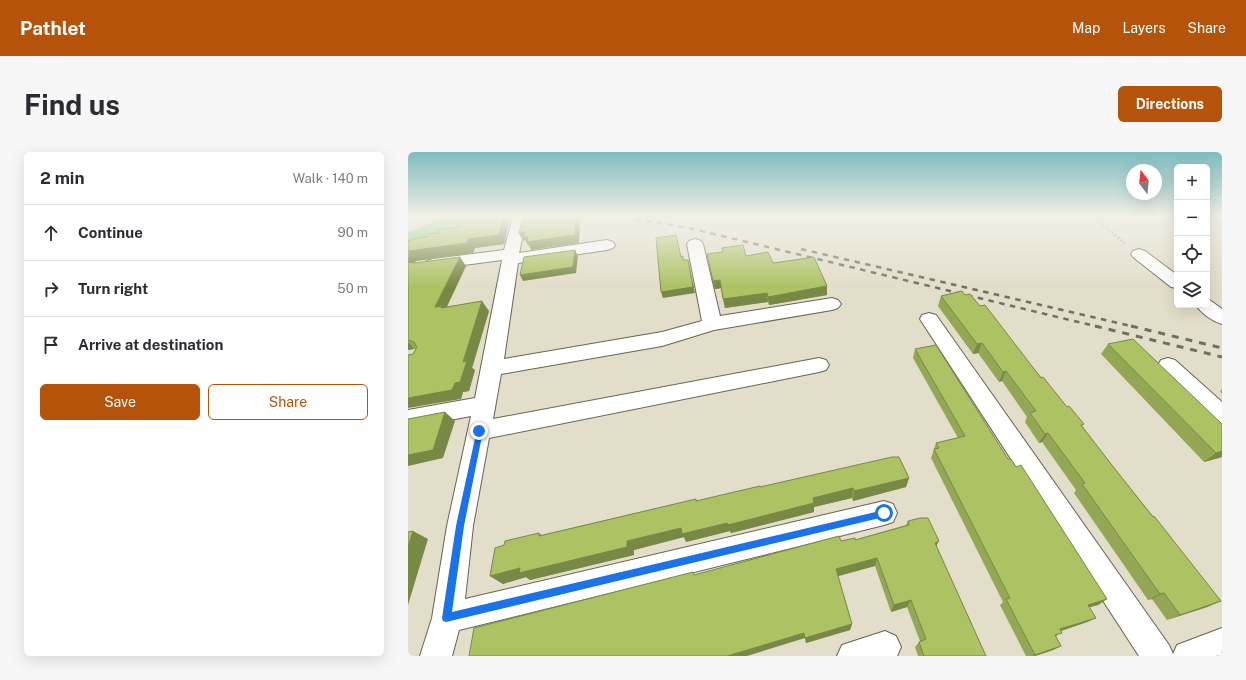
<!DOCTYPE html>
<html lang="en">
<head>
<meta charset="utf-8">
<style>
  body { margin:0; font-family:"Public Sans",sans-serif; background:#f7f7f7; color:#2b2b33 }
  .controls { position:absolute; right:12px; top:12px; display:grid; overflow:hidden; border-radius:6px; box-shadow:0 4px 16px #0002 }
  .controls button { width:36px; height:36px; display:grid; place-items:center; padding:0; border:0; border-bottom:1px solid #e1e1e2; background:#fff; color:#2b2b33; font:20px sans-serif }
  .compass { position:absolute; left:718px; top:12px; width:36px; height:36px; border-radius:50%; background:#fff; box-shadow:0 4px 16px #0002; rotate:345deg }
  .stop { position:absolute; width:12px; height:12px; margin:-9px; border:3px solid #1a73e8; border-radius:50%; background:#fff }
  .stop.end { background:#1a73e8; border-color:#fff; box-shadow:0 1px 4px #0008 }
  .list { margin:0; padding:0; list-style:none }
  h2 { display:flex; justify-content:space-between; align-items:center; height:52px; margin:0; padding:0 16px; font-size:17px }
  h2 small { font-size:13px; font-weight:400; color:#7c7c81 }
  .list li { display:grid; grid-template-columns:26px 1fr auto; gap:12px; align-items:center; box-sizing:border-box; height:56px; padding:0 16px; border-top:1px solid #e1e1e2 }
  .list b { display:block; font-size:15px; white-space:nowrap }
  .list em { font-size:13px; font-style:normal; color:#7c7c81 }
  .actions { display:flex; gap:8px; padding:12px 16px }
  .actions a { flex:1; padding:9px 0; border:1px solid #b45309; border-radius:6px; text-align:center; font-size:14px; color:#b45309 }
  .actions .main { background:#b45309; color:#fff }
  .icon { flex:none; width:22px; height:22px; fill:none; stroke:currentColor; stroke-width:2; stroke-linecap:round; stroke-linejoin:round }
  .map { position:relative; flex:none; width:814px; height:504px; overflow:hidden; border-radius:6px }
  header { display:flex; align-items:center; gap:24px; box-sizing:border-box; height:56px; padding:0 20px; background:#b45309; color:#fff }
  header strong { font-size:19px }
  nav { display:flex; gap:22px; margin-inline-start:auto; font-size:14px }
  .intro { display:flex; align-items:center; justify-content:space-between; box-sizing:border-box; height:96px; padding:0 24px }
  h1 { margin:0; font-size:28px }
  .button { padding:10px 18px; border-radius:6px; background:#b45309; color:#fff; font-size:14px; font-weight:700 }
  main { display:flex; gap:24px; padding:0 24px }
  aside { flex:1; background:#fff; border-radius:6px; box-shadow:0 4px 16px #0002 }
  .map>svg:first-child { display:block }
  .lines { fill:none; stroke-linecap:round; stroke-linejoin:round }
  .river { fill:#81c87f; fill-rule:evenodd }
  .minor-casing { stroke:#686451; stroke-width:2 }
  .path { stroke:#969284; stroke-width:2; stroke-dasharray:1.5 2.5; stroke-linecap:butt }
  .minor { fill:#fff; fill-rule:evenodd }
  .rail-far1 { stroke:#716e62; stroke-width:2.5; stroke-dasharray:5.5 5.5; stroke-linecap:butt }
  .rail { stroke:#716e62; stroke-width:3; stroke-dasharray:7 7; stroke-linecap:butt }
  .wall { fill:#94a755 }
  .shaded-wall { fill:#788845 }
  .building { fill:#acc263; stroke:#788845 }
  .route { fill:#1a73e8 }
</style>
</head>
<body>
<header>
<strong>Pathlet</strong>
<nav><a>Map</a><a>Layers</a><a>Share</a></nav>
</header>
<div class="intro"><h1>Find us</h1><a class="button">Directions</a></div>
<main>
<aside>
<h2>2 min<small>Walk · 140 m</small></h2>
<ul class="list">
<li><svg class="icon" aria-label="ahead" viewBox="0 0 24 24"><path d="M12 20V5M6 11l6-6 6 6"/></svg><div><b>Continue</b></div><em>90 m</em></li>
<li><svg class="icon" aria-label="right" viewBox="0 0 24 24"><path d="M7 20v-9h11M14 6l5 5-5 5"/></svg><div><b>Turn right</b></div><em>50 m</em></li>
<li><svg class="icon" aria-label="arrive" viewBox="0 0 24 24"><path d="M6 21V4h12l-3 4 3 4H6"/></svg><div><b>Arrive at destination</b></div></li>
</ul>
<div class="actions"><a class="main">Save</a><a>Share</a></div>
</aside>
<div class="map">
<svg width="814" height="504" viewBox="0 0 814 504">
  <rect width="100%" height="100%" fill="#e3deca"/>
  <g class="lines">
    <path class="river" d="M 35,65 L 73,65 C 61,82 21,95 0,100 L 0,80 L 14,75 Z"/>
    <g class="minor-casing">
      <path id="minor" d="M 105,65 L 119,65 L 111,101 L 199,88 L 205,90 L 207,93 L 205,96 L 199,98 L 110,111 L 96,207 L 254,180 L 294,169 L 279,92 L 281,89 L 287,87 L 293,89 L 295,92 L 312,164 L 424,146 L 430,148 L 433,152 L 430,156 L 424,158 L 306,178 L 254,194 L 93,222 L 85,267 L 411,206 L 418,208 L 421,213 L 418,218 L 411,220 L 81,286 L 65,374 L 57,447 L 476,349 L 485,352 L 489,361 L 485,370 L 476,373 L 51,478 L 44,504 L 12,504 L 24,466 L 39,374 L 63,264 L 0,276 L 0,258 L 67,246 L 94,108 L 25,117 L 19,115 L 17,112 L 19,109 L 25,107 L 96,98 Z
        M 731,97 L 737,99 L 769,123 L 769,136 L 763,135 L 725,105 L 723,102 L 725,99 Z
        M 799,148 L 803,149 L 814,157 L 814,172 C 804,169 793,161 788,153 L 799,153 Z
        M 521,161 L 528,163 L 761,493 L 765,502 L 769,493 L 814,476 L 814,504 L 731,504 L 512,167 L 514,163 Z
        M 760,206 L 767,208 L 814,250 L 814,272 L 806,269 L 753,218 L 750,213 L 753,208 Z
        M 477,479 L 488,484 L 493,495 L 489,504 L 429,504 L 434,493 Z"/>
    </g>
    <path class="path" d="M 685,65 L 717,91"/>
    <use href="#minor" class="minor"/>
    <path class="rail-far1" d="M 216,65 L 281,76 L 691,175
      M 393,97 L 727,175"/>
    <path class="rail" d="M 687,174 L 814,205
      M 723,174 L 814,196"/>
  </g>
  <path class="wall" d="M 69,65 L 102,65 L 96,92 L 67,96 L 65,101 L 8,109 L 6,111 L 58,114 L 39,155 L 81,159 L 64,216 L 67,218 L 61,239 L 55,240 L 53,247 L 5,202 L 8,197 L 6,197 L 0,198 L 0,89 L 19,85 L 30,81 L 51,75 Z
    M 299,102 L 338,104 L 365,111 L 419,134 L 419,143 L 361,153 L 360,150 L 317,156 L 313,136 L 307,137 Z
    M 557,143 L 572,154 L 659,255 L 676,272 L 674,274 L 703,312 L 813,449 L 799,455 L 759,468 L 744,447 L 740,448 L 666,341 L 668,338 L 634,290 L 631,291 L 617,270 L 619,265 L 594,229 L 591,230 L 570,201 L 565,202 L 530,154 L 533,144 Z
    M 700,192 L 814,272 L 814,305 L 796,310 L 693,202 Z
    M 507,197 L 600,307 L 608,315 L 699,447 L 690,453 L 681,455 L 688,466 L 679,470 L 653,479 L 648,485 L 653,494 L 645,498 L 627,504 L 618,504 L 592,453 L 595,450 L 523,306 L 528,291 L 550,286 L 505,206 Z
    M 814,237 L 814,242 L 812,239 Z
    M 501,326 L 498,335 L 445,349 L 444,346 L 406,355 L 406,360 L 323,381 L 322,379 L 278,390 L 276,385 L 226,398 L 226,403 L 122,428 L 118,425 L 95,432 L 82,424 L 96,393 L 131,381 L 134,383 L 288,347 L 288,349 L 352,335 Z
    M 500,369 L 528,394 L 578,504 L 510,504 L 507,495 L 511,490 L 512,489 L 499,455 L 483,460 L 467,414 L 430,424 L 444,472 L 442,478 L 398,491 L 397,486 L 61,504 L 287,423 L 433,389 L 447,388 L 498,373 Z"/>
  <path class="shaded-wall" d="M 95,65 L 102,65 L 96,92 L 67,96 L 65,101 L 8,109 L 5,113 L 0,110 L 1,99 L 61,87 Z
    M 168,65 L 172,65 L 171,91 L 123,98 L 121,93 L 120,93 L 117,88 L 115,89 L 111,81 L 117,80 Z
    M 167,98 L 170,104 L 168,121 L 115,129 L 112,123 Z
    M 52,105 L 58,114 L 37,158 L 27,155 Z
    M 280,108 L 287,141 L 255,146 L 253,140 Z
    M 312,128 L 314,136 L 307,137 L 305,129 Z
    M 419,134 L 419,143 L 361,153 L 360,145 Z
    M 359,141 L 360,150 L 317,156 L 315,147 Z
    M 74,149 L 81,159 L 64,216 L 67,218 L 61,239 L 55,240 L 53,247 L 0,256 L 0,246 L 47,231 L 55,210 Z
    M 0,190 L 6,197 L 0,198 Z
    M 574,191 L 570,201 L 565,202 L 569,192 Z
    M 598,219 L 594,229 L 591,230 L 595,220 Z
    M 37,260 L 47,269 L 35,306 L 0,314 L 0,303 Z
    M 640,281 L 634,290 L 631,291 L 637,282 Z
    M 814,299 L 814,305 L 796,310 L 808,301 Z
    M 501,326 L 498,335 L 445,349 L 446,339 Z
    M 445,336 L 444,346 L 406,355 L 406,360 L 323,381 L 322,379 L 278,390 L 276,385 L 226,398 L 226,403 L 122,428 L 118,425 L 95,432 L 82,424 L 273,376 Z
    M 5,379 L 20,387 L 0,453 L 0,395 Z
    M 531,389 L 526,398 L 527,391 Z
    M 469,406 L 467,414 L 427,425 L 428,417 Z
    M 756,441 L 744,447 L 740,448 L 752,442 Z
    M 699,447 L 690,453 L 672,458 L 680,453 Z
    M 503,448 L 499,455 L 483,460 L 486,453 Z
    M 813,449 L 799,455 L 759,468 L 772,463 Z
    M 688,466 L 679,470 L 644,482 L 652,477 Z
    M 444,472 L 442,478 L 398,491 L 397,486 Z
    M 396,481 L 397,486 L 339,504 L 319,504 Z
    M 653,494 L 645,498 L 627,504 L 624,504 Z"/>
  <path class="building" d="M 69,65 L 95,65 L 91,83 L 61,87 L 59,91 L 1,99 L 0,100 L 0,89 L 10,86 L 19,85 L 20,82 L 30,81 L 31,78 L 51,75 L 54,67 Z
    M 115,65 L 168,65 L 167,83 L 119,90 L 120,85 L 115,85 L 117,80 L 111,81 Z
    M 268,83 L 273,105 L 275,104 L 275,108 L 280,108 L 285,135 L 253,140 L 248,86 Z
    M 335,93 L 338,104 L 360,100 L 365,111 L 406,105 L 419,134 L 360,145 L 359,141 L 315,147 L 312,128 L 305,129 L 299,102 L 315,100 L 314,96 Z
    M 167,98 L 165,115 L 112,123 L 116,105 Z
    M 52,105 L 27,155 L 34,154 L 33,156 L 74,149 L 55,210 L 59,209 L 52,230 L 47,231 L 44,238 L 0,246 L 0,203 L 5,202 L 9,195 L 6,190 L 0,188 L 0,110 L 7,111 Z
    M 554,139 L 557,143 L 562,142 L 572,154 L 577,153 L 633,226 L 635,225 L 659,255 L 661,254 L 676,272 L 673,273 L 703,312 L 745,365 L 746,364 L 813,449 L 772,463 L 756,441 L 752,442 L 674,332 L 677,331 L 640,281 L 637,282 L 622,261 L 628,259 L 598,219 L 595,220 L 574,191 L 569,192 L 533,144 Z
    M 725,187 L 814,272 L 814,299 L 808,301 L 700,192 Z
    M 528,193 L 600,307 L 603,307 L 608,315 L 613,313 L 699,447 L 680,453 L 688,466 L 652,477 L 654,481 L 647,483 L 653,494 L 627,503 L 598,447 L 602,446 L 526,297 L 531,296 L 528,291 L 557,284 L 507,197 Z
    M 37,260 L 25,298 L 0,303 L 0,267 Z
    M 484,305 L 491,305 L 501,326 L 446,339 L 445,336 L 405,346 L 406,351 L 320,373 L 319,371 L 274,382 L 273,376 L 219,389 L 219,395 L 111,421 L 112,416 L 82,424 L 87,396 L 96,393 L 97,389 L 131,381 L 131,384 L 288,347 L 288,349 L 352,334 L 352,335 Z
    M 512,366 L 520,366 L 531,389 L 527,391 L 578,504 L 516,504 L 511,490 L 518,487 L 503,448 L 486,453 L 469,406 L 428,417 L 444,472 L 397,486 L 396,481 L 319,504 L 61,504 L 66,476 L 285,420 L 286,423 L 431,384 L 433,389 L 447,386 L 447,388 L 501,373 L 500,369 Z
    M 5,379 L 0,395 L 0,380 Z"/>
  <linearGradient id="sky" x2="0" y2="1"><stop stop-color="#7fbcbe"/><stop offset="0.48" stop-color="#f2f0e7"/><stop offset="1" stop-color="#f2f0e7" stop-opacity="0"/></linearGradient>
  <rect width="814" height="135" fill="url(#sky)"/>
  <path class="route" d="M 69,277 L 74,277 L 75,279 L 56,374 L 44,460 L 476,358 L 479,361 L 476,365 L 38,470 L 35,469 L 34,466 L 48,374 Z"/>
</svg>
<div class="controls">
<button>+</button>
<button>−</button>
<button><svg class="icon" aria-label="locate" viewBox="0 0 24 24"><circle cx="12" cy="12" r="6"/><path d="M12 2v4M12 18v4M2 12h4M18 12h4"/></svg></button>
<button><svg class="icon" aria-label="layers" viewBox="0 0 24 24"><path d="M12 4l9 5-9 5-9-5zM3 14l9 5 9-5"/></svg></button>
</div>
<svg class="compass" viewBox="-18 -18 36 36"><path d="M0-13l5 13h-10z" fill="#e53935"/><path d="M0 13l5-13h-10z" fill="#7c7c81"/></svg>
<div class="stop" style="left:476px;top:361px"></div>
<div class="stop end" style="left:71px;top:279px"></div>
</div>
</main>
</body>
</html>
